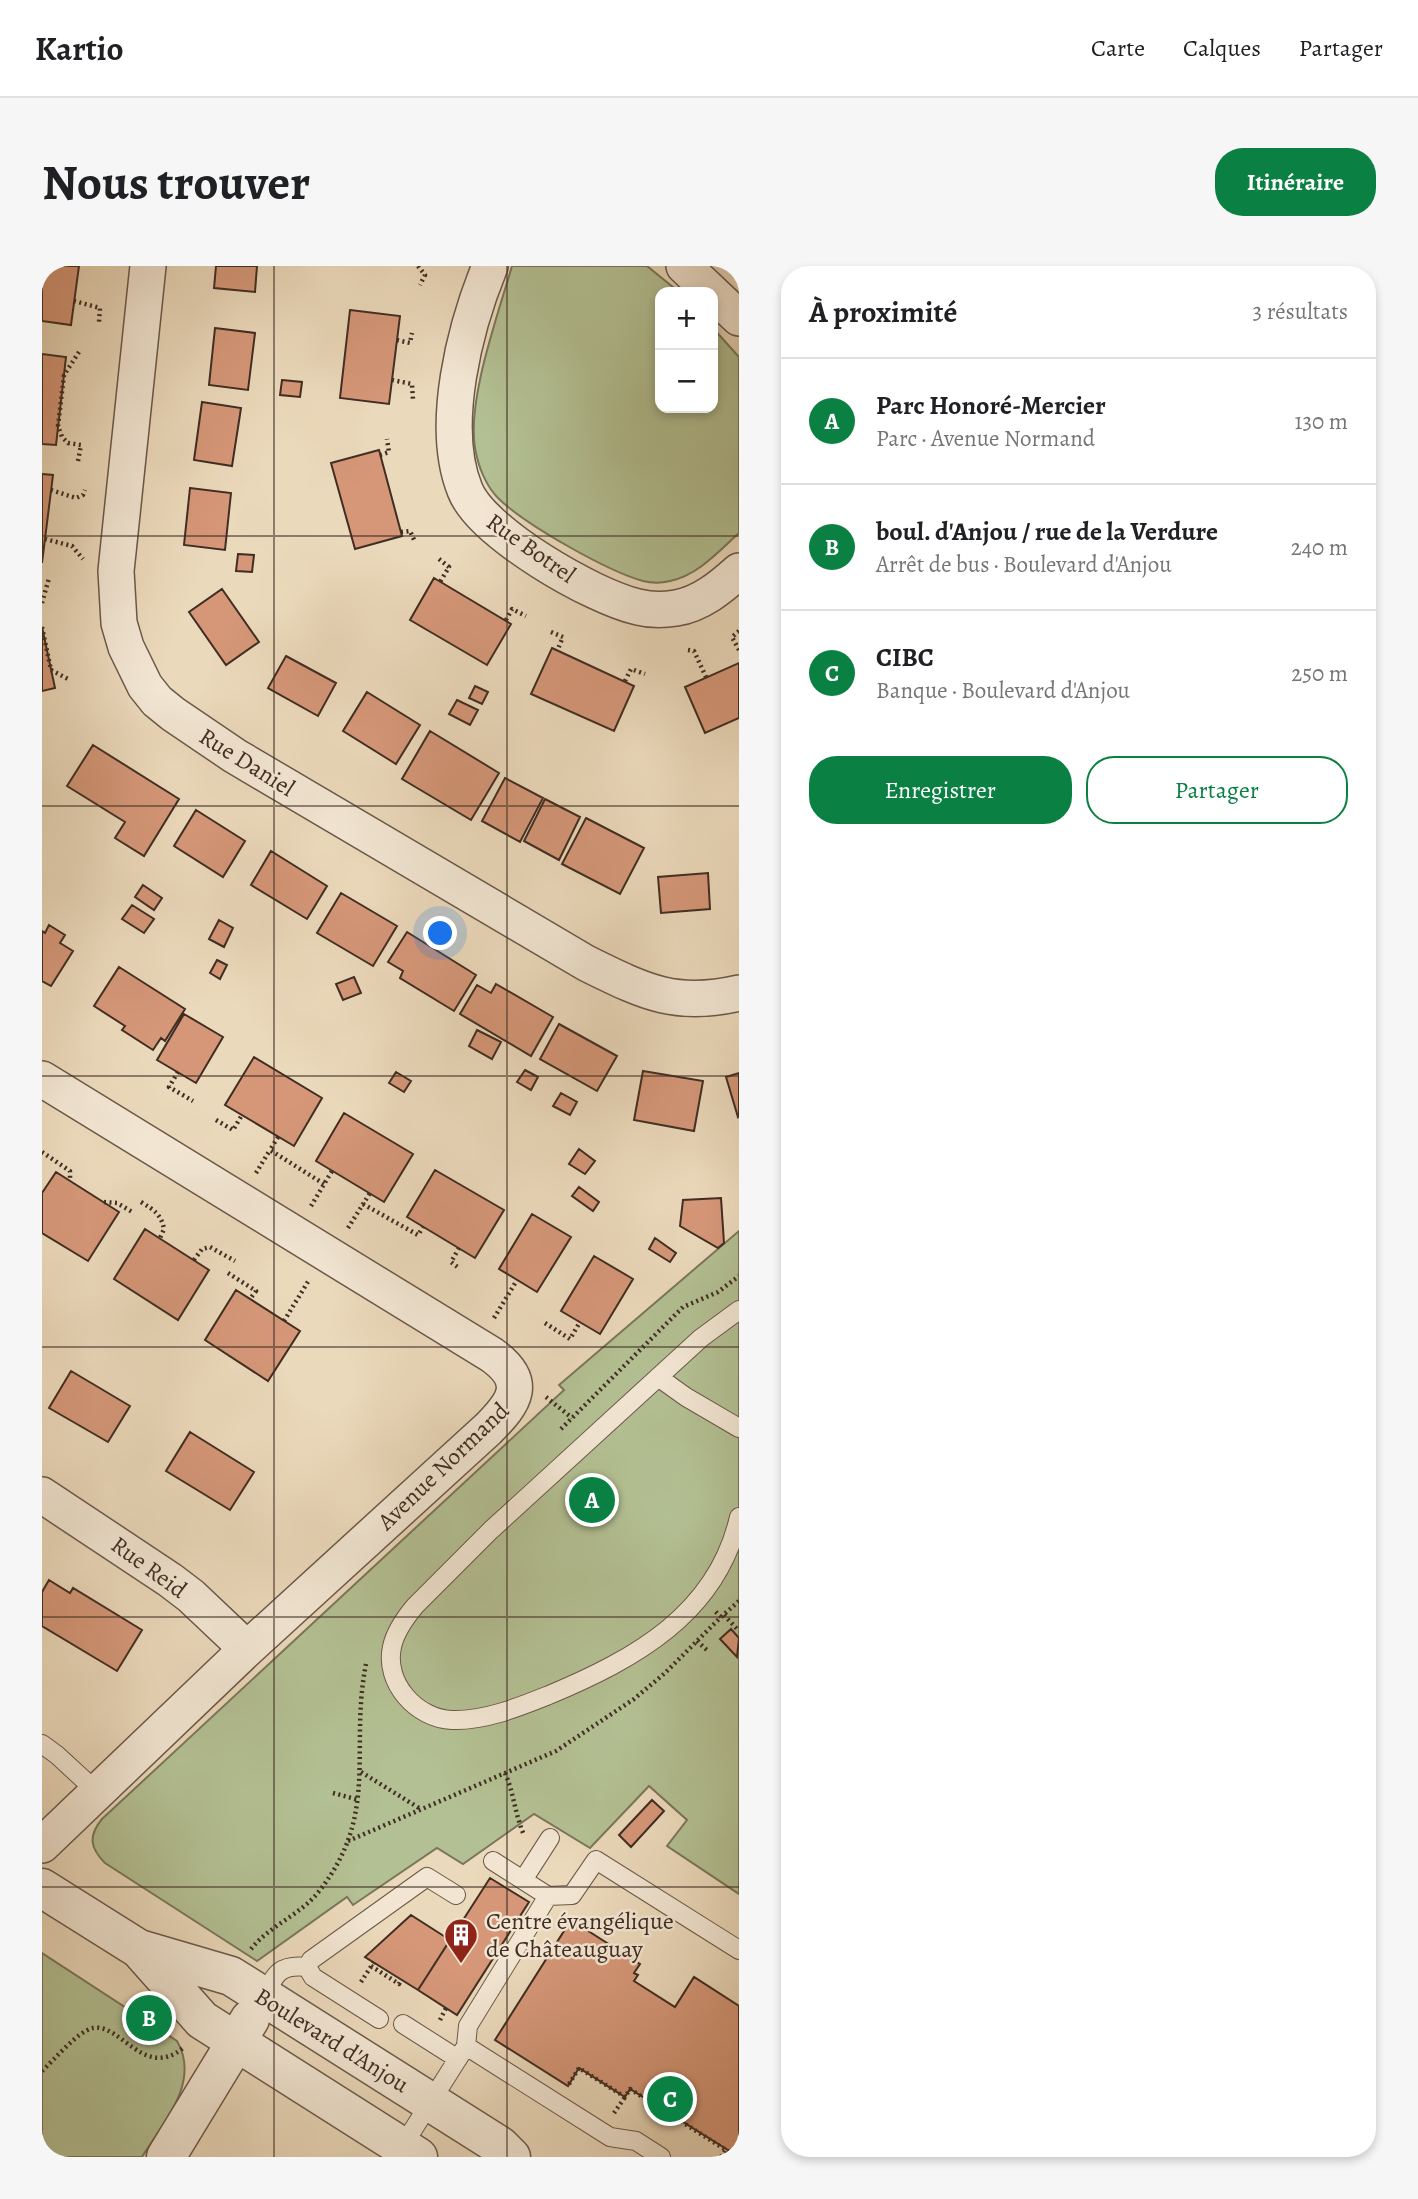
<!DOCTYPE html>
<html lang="fr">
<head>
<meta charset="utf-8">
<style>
  body { margin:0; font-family:Alegreya,serif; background:#f6f6f6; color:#202124 }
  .controls { position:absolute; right:21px; top:21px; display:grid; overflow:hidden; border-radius:14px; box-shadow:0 4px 10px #0003 }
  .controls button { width:63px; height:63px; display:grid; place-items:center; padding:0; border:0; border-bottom:2px solid #e0e0e0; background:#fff; color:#202124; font:35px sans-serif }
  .you { position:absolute; left:399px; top:668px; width:24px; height:24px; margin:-18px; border:5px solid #fff; border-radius:50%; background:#1a73e8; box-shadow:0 0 0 10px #1a73e833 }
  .badge { display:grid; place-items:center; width:46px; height:46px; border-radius:50%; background:#0b8043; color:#fff; font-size:23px; font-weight:700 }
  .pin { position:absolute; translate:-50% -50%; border:4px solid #fff; box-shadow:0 2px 7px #0006 }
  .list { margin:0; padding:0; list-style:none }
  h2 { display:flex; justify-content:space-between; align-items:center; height:91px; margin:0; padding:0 28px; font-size:30px }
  h2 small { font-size:23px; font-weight:400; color:#757577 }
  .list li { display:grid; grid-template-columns:46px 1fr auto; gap:21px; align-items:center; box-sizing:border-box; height:126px; padding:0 28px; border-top:2px solid #e0e0e0 }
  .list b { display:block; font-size:26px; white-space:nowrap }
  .list p { margin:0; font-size:23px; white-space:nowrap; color:#757577 }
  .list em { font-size:23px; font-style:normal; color:#757577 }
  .actions { display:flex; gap:14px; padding:21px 28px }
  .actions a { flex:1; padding:16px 0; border:2px solid #0b8043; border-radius:28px; text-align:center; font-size:24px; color:#0b8043 }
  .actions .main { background:#0b8043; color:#fff }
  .map { position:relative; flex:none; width:697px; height:1891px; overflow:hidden; border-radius:28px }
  header { display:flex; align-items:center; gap:42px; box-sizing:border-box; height:98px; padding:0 35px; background:#fff; border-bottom:2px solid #e0e0e0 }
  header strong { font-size:33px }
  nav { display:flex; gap:38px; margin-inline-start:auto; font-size:24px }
  .intro { display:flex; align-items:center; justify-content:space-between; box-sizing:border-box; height:168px; padding:0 42px }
  h1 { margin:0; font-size:49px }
  .button { padding:18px 32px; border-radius:28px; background:#0b8043; color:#fff; font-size:24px; font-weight:700 }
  main { display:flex; gap:42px; padding:0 42px }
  aside { flex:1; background:#fff; border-radius:28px; box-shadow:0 4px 10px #0003 }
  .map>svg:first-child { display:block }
  .green { fill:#b3c093; stroke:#7a765b; stroke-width:2 }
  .building { fill:#d59778; stroke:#402d23; stroke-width:2 }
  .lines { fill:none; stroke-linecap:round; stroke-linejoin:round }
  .service-casing { stroke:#6b5849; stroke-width:20 }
  .minor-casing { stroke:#6b5849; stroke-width:38 }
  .tertiary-casing { stroke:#6b5849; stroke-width:41 }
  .path { stroke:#402d23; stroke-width:4.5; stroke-dasharray:2 3.5; stroke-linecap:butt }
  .service { stroke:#f2e6d3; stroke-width:18 }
  .minor { stroke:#f2e6d3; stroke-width:35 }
  .tertiary { stroke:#f2e6d3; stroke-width:38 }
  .grid { fill:none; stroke:#402d23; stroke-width:2; stroke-opacity:0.55 }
  .labels { text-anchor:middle; stroke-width:5; stroke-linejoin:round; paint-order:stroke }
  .street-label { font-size:24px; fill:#402d23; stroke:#f2e6d3 }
  .poi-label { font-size:24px; fill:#402d23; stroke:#f2e6d3; text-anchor:start }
</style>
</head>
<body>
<header>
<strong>Kartio</strong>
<nav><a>Carte</a><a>Calques</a><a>Partager</a></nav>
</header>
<div class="intro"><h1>Nous trouver</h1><a class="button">Itinéraire</a></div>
<main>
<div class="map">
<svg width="697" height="1891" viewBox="0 0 697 1891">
  <rect width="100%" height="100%" fill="#ebd9bb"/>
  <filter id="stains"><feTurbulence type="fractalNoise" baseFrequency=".00286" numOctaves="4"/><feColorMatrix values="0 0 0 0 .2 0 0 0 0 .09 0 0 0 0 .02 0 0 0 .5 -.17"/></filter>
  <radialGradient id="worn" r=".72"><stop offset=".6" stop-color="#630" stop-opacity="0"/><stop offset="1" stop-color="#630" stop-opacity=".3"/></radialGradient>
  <path class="green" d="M 470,0 L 605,0 L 637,26 L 618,26 L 618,142 L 671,142 L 671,62 L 697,91 L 697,267 C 676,286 656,309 628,315 C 620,317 609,317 601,315 C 565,305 486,260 458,234 C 444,221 436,200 433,182 C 425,133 456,49 470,0 Z
    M 697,965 L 697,1628 L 625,1580 L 645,1554 L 607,1520 L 548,1582 L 492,1548 L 421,1598 L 395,1582 L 311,1639 L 305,1631 L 215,1695 L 63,1597 C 48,1582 46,1570 60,1553 L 522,1124 L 517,1119 Z
    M 0,1687 L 135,1775 C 159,1816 121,1857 100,1891 L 0,1891 Z"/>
  <path class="building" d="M 0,0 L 37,0 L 29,59 L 0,55 Z
    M 174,0 L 215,0 L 213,26 L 172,22 Z
    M 308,44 L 358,50 L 347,138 L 298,132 Z
    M 173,62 L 213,67 L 206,124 L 167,119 Z
    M 0,88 L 24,91 L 14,179 L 0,178 Z
    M 240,114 L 260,116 L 258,131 L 238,129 Z
    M 160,136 L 199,142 L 190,200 L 152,194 Z
    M 337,184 L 360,270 L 313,283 L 289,197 Z
    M 0,208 L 11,209 L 0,297 Z
    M 148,222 L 189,227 L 183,284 L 142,279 Z
    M 196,288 L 212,289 L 210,306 L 194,305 Z
    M 392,312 L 469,358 L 445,399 L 368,354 Z
    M 180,323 L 217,376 L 184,399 L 147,346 Z
    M 0,361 L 13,422 L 0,425 Z
    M 510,382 L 592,420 L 572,465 L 489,428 Z
    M 244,390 L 294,417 L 276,450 L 226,422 Z
    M 697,397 L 697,452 L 663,467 L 643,421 Z
    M 433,420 L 446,426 L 440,438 L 427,432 Z
    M 325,426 L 378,459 L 354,498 L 301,465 Z
    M 415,434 L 436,444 L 428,459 L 407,448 Z
    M 388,465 L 457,507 L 429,554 L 360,513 Z
    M 51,479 L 137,533 L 102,590 L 73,572 L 83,556 L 25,520 Z
    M 463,512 L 501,532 L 478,576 L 440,555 Z
    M 503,533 L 538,551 L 517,594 L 482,575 Z
    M 154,544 L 203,575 L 181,611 L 132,580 Z
    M 544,552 L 602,582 L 578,628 L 520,598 Z
    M 229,585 L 285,620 L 265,653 L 209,619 Z
    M 666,607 L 668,643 L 619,647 L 616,611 Z
    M 101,619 L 120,632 L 112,644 L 93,631 Z
    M 299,627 L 355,660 L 331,700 L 275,667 Z
    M 90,639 L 112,653 L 102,667 L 80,653 Z
    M 177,654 L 191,662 L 182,681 L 167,673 Z
    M 7,659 L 23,669 L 18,677 L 31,685 L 9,720 L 0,715 L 0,665 L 3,667 Z
    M 365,666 L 434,709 L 412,745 L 358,712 L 361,705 L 346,696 Z
    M 175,694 L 185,699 L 178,713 L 168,707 Z
    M 77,701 L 143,743 L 123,775 L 119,772 L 111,784 L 80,764 L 83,760 L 52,740 Z
    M 312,711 L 319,727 L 301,734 L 294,718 Z
    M 454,718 L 511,751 L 489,790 L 418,748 L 435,719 L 449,727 Z
    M 142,748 L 181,771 L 154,817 L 115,794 Z
    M 517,758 L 575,790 L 555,825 L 498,793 Z
    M 435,764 L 459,776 L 450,793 L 427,780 Z
    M 212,791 L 280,832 L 252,880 L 183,839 Z
    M 483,804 L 496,811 L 489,824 L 475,816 Z
    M 601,805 L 661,815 L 652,865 L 592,854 Z
    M 354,806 L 369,815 L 362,826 L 347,817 Z
    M 697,807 L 697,850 L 696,851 L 684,811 Z
    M 519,827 L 535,836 L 528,849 L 511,840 Z
    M 302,847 L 371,888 L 342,936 L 274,895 Z
    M 537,883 L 553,895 L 543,908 L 527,898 Z
    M 393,904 L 462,944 L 433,992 L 365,951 Z
    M 14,906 L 77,946 L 46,995 L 0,967 L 0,927 Z
    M 537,921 L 557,936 L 551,945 L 530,930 Z
    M 679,932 L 682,977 L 676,982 L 638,960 L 641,934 Z
    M 490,948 L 529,971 L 495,1026 L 457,1003 Z
    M 103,963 L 167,1004 L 136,1054 L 72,1013 Z
    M 613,972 L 634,987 L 628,996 L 607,983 Z
    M 552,990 L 591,1013 L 558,1068 L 519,1045 Z
    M 194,1024 L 258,1065 L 226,1115 L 163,1074 Z
    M 29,1105 L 88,1140 L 66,1176 L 7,1142 Z
    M 148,1166 L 212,1206 L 188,1244 L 124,1205 Z
    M 7,1314 L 28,1327 L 31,1322 L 100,1364 L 75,1405 L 0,1360 L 0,1326 Z
    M 689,1363 L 697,1372 L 695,1391 L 678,1373 Z
    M 610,1534 L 622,1545 L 589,1581 L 577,1569 Z
    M 448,1612 L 487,1636 L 415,1749 L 376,1724 Z
    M 369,1649 L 408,1674 L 376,1724 L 323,1691 Z
    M 529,1654 L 598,1698 L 592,1707 L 596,1709 L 592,1715 L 633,1741 L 652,1711 L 697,1740 L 697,1891 L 588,1823 L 583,1831 L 537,1802 L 526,1820 L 453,1774 Z"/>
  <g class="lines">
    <g class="service-casing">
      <path id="service" d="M 697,1044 L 659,1072 L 449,1264 L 373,1340 C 363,1352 353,1366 350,1381 C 342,1417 375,1453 410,1454 C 443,1455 477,1441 507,1429 C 593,1393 675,1348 697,1251
        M 616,1111 L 644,1131 L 697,1162
        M 0,1478 L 15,1489 L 54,1525
        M 451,1595 L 506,1630
        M 481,1614 L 508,1572
        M 222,1731 C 233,1708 237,1698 265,1701
        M 337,1753 L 271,1711 L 265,1701 L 269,1694 L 385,1611 L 414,1629
        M 361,1758 L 416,1793
        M 424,1780 L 568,1871 L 594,1875 L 619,1891
        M 360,1881 L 424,1780 L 426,1760 L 506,1630 L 530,1629 L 554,1594 L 697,1684"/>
    </g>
    <g class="minor-casing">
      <path id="minor" d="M 106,0 L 74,305 L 77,357 L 84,381 L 103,420 L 115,435 L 131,448 L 193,490 L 544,697 C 601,725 632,742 697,727
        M 448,0 C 423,61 397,160 423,224 C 440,267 551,331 596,341 C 608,344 622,344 634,342 C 659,338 679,321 697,305
        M 642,0 L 697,52
        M 0,813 L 450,1089 C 487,1116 473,1136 446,1163 L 205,1383 L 0,1579
        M 0,1229 L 128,1314 L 149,1330 L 205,1383"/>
    </g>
    <g class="tertiary-casing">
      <path id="tertiary" d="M 0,1622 L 97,1683 L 189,1710 L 458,1880 L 469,1891
        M 97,1683 L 160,1754 L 376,1891
        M 124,1891 L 208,1753"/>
    </g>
    <path class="path" d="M 376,0 L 383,9 L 378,19
      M 32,35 L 58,42 L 57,56
      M 355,74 L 368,77 L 370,67
      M 350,114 L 370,118 L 371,134
      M 338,189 L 347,186 L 345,173
      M 36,195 L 39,179 L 26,177 L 20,171 L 16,160 L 22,109 L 37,86
      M 9,224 L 34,232 L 41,229 L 43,224
      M 359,266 L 368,265 L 373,276
      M 3,273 L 30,280 L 41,293
      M 397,293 L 407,301 L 398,316
      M 0,337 L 7,312
      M 464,354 L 470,343 L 484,350
      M 0,361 L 9,404 L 26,413
      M 697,365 L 690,371 L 697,384
      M 509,366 L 521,371 L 515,385
      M 646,384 L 652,385 L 664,411
      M 583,415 L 589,403 L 603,408
      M 136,806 L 127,821 L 151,835
      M 174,854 L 191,864 L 200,849
      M 236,871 L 228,884 L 282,918
      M 0,886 L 28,905 L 28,915
      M 214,907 L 228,884
      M 62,936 L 75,937 L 92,947
      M 99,936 C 112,944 119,948 122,963 L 118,972
      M 321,938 L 376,969 L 381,961
      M 269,940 L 290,905
      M 306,962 L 328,927
      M 417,982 L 409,996 L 418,1003
      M 152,994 L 160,983 L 168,981 L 193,995
      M 186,1007 L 214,1025 L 208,1033
      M 452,1052 L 475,1014
      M 242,1055 L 267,1014
      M 503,1057 L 528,1073 L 538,1056
      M 504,1131 L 530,1152
      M 519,1163 L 641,1041 L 676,1026 L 697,1010
      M 682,1349 L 697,1365
      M 679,1351 L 697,1335
      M 655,1375 L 667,1386
      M 319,1506 L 377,1542
      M 463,1507 C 472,1527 473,1549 482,1569
      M 291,1527 L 317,1534
      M 306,1575 L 514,1485 L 592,1433 L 623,1407 L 679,1351 L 673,1345
      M 209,1683 C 228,1659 259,1649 278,1624 C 338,1547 307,1483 324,1398
      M 329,1700 L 357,1718 L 359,1714
      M 319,1716 L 332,1696
      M 398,1754 L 404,1742
      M 0,1805 C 12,1794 36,1765 51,1762 C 79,1757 102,1814 141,1782
      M 527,1818 L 537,1802 L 583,1831 L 588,1823 L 695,1891
      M 572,1847 L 583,1831
      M 679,1891 L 684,1883"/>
    <use href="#service" class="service"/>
    <use href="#minor" class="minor"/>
    <use href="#tertiary" class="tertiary"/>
  </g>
  <path class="grid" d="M 232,0 L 232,1891M 465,0 L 465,1891M 0,270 L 697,270M 0,540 L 697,540M 0,810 L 697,810M 0,1081 L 697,1081M 0,1351 L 697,1351M 0,1621 L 697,1621"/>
  <defs>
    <g id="building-pin" transform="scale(1.75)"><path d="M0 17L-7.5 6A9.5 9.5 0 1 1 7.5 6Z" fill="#8f2418" stroke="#f2e6d3"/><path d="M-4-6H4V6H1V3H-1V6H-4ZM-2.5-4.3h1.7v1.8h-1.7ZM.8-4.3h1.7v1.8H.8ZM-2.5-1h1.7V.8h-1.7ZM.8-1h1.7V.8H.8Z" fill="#fff"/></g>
  </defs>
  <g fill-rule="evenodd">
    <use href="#building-pin" x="419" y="1669"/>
  </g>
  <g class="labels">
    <g class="street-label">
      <text transform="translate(489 282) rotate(35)" y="8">Rue Botrel</text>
      <text transform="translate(205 496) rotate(32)" y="8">Rue Daniel</text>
      <text transform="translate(401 1200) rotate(-44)" y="8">Avenue Normand</text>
      <text transform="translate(107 1301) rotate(36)" y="8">Rue Reid</text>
      <text transform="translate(290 1774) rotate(32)" y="8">Boulevard d'Anjou</text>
    </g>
    <g class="poi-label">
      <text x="444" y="1663">Centre évangélique<tspan x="444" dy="28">de Châteauguay</tspan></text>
    </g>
  </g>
  <rect width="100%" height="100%" filter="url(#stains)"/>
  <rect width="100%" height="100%" fill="url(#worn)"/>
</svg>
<div class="controls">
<button>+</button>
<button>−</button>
</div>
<div class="you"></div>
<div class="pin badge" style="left:550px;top:1234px">A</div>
<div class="pin badge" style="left:107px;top:1752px">B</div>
<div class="pin badge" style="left:628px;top:1833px">C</div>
</div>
<aside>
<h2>À proximité<small>3 résultats</small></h2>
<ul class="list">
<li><span class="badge">A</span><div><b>Parc Honoré-Mercier</b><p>Parc · Avenue Normand</p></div><em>130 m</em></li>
<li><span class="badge">B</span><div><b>boul. d'Anjou / rue de la Verdure</b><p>Arrêt de bus · Boulevard d'Anjou</p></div><em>240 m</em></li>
<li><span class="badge">C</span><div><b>CIBC</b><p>Banque · Boulevard d'Anjou</p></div><em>250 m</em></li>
</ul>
<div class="actions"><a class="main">Enregistrer</a><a>Partager</a></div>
</aside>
</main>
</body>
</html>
